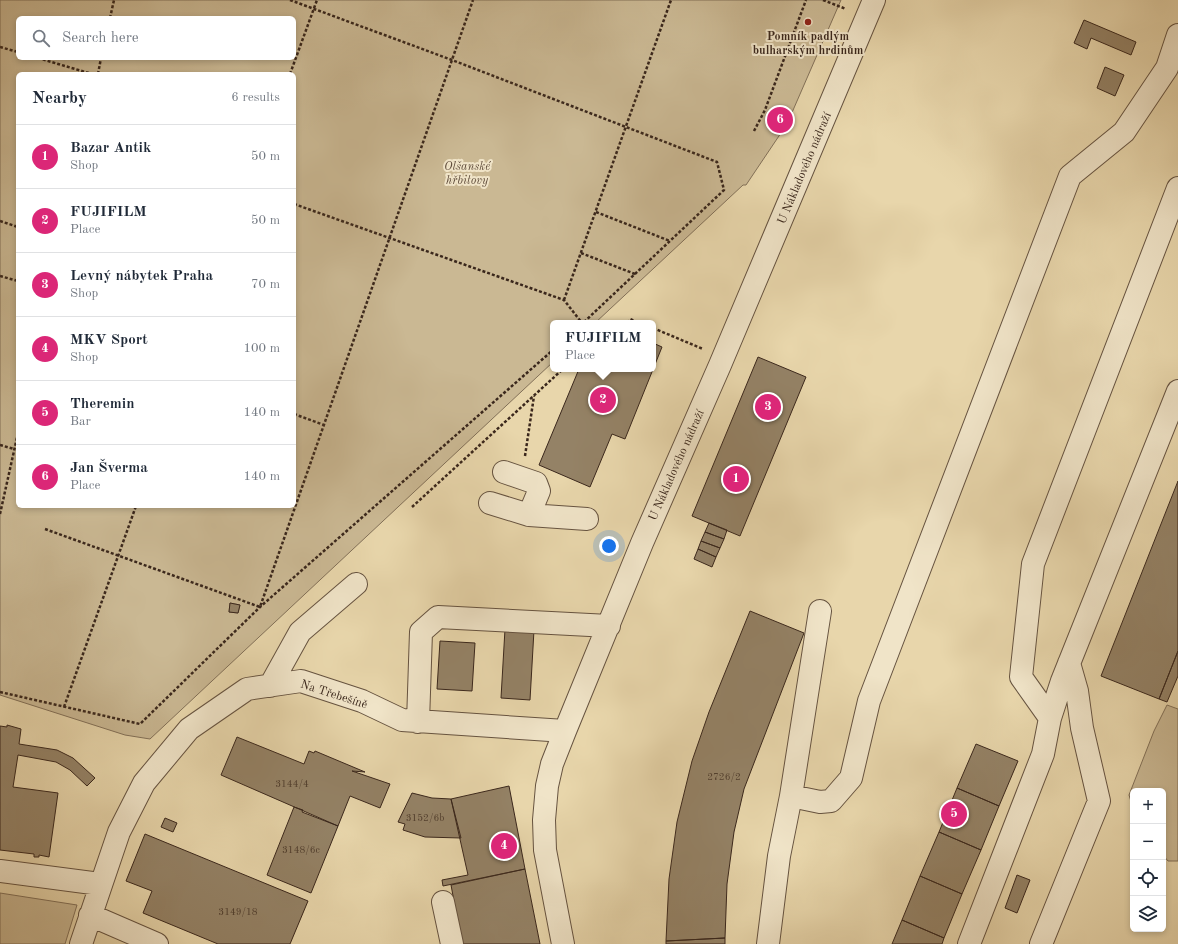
<!DOCTYPE html>
<html lang="en">
<head>
<meta charset="utf-8">
<style>
  body { margin:0; font-family:"Old Standard TT",serif; background:#f2f2f3; color:#1f2937 }
  .controls { position:absolute; right:12px; bottom:12px; display:grid; overflow:hidden; border-radius:6px; box-shadow:0 2px 6px #0003 }
  .controls button { width:36px; height:36px; display:grid; place-items:center; padding:0; border:0; border-bottom:1px solid #e0e1e3; background:#fff; color:#1f2937; font:20px sans-serif }
  .you { position:absolute; left:609px; top:546px; width:14px; height:14px; margin:-10px; border:3px solid #fff; border-radius:50%; background:#1a73e8; box-shadow:0 0 0 6px #1a73e833 }
  .badge { display:grid; place-items:center; width:26px; height:26px; border-radius:50%; background:#db2777; color:#fff; font-size:13px; font-weight:700 }
  .pin { position:absolute; translate:-50% -50%; border:2px solid #fff; box-shadow:0 1px 4px #0006 }
  .popup { position:absolute; left:550px; top:320px; width:106px; height:52px; box-sizing:border-box; display:grid; place-content:center; border-radius:6px; background:#fff; filter:drop-shadow(0 1px 3px #0005); font-size:13px; white-space:nowrap; color:#747a83 }
  .popup b { font-size:15px; color:#1f2937 }
  .popup::after { content:''; position:absolute; left:50%; top:100%; margin-left:-8px; border:8px solid transparent; border-top-color:#fff }
  .list { margin:0; padding:0; list-style:none }
  h2 { display:flex; justify-content:space-between; align-items:center; height:52px; margin:0; padding:0 16px; font-size:17px }
  h2 small { font-size:13px; font-weight:400; color:#747a83 }
  .list li { display:grid; grid-template-columns:26px 1fr auto; gap:12px; align-items:center; box-sizing:border-box; height:64px; padding:0 16px; border-top:1px solid #e0e1e3 }
  .list b { display:block; font-size:15px; white-space:nowrap }
  .list p { margin:0; font-size:13px; white-space:nowrap; color:#747a83 }
  .list em { font-size:13px; font-style:normal; color:#747a83 }
  .icon { flex:none; width:22px; height:22px; fill:none; stroke:currentColor; stroke-width:2; stroke-linecap:round; stroke-linejoin:round }
  .map { position:relative; flex:none; width:1178px; height:944px; overflow:hidden }
  .search { position:absolute; background:#fff; box-shadow:0 2px 6px #0003; left:16px; top:16px; width:280px; height:44px; display:flex; align-items:center; gap:10px; box-sizing:border-box; padding:0 14px; border-radius:6px; color:#747a83; font-size:15px }
  .panel { position:absolute; background:#fff; box-shadow:0 2px 6px #0003; left:16px; top:72px; width:280px; height:436px; border-radius:6px }
  .map>svg:first-child { display:block }
  .green { fill:#cab893; stroke:#827058; fill-rule:evenodd }
  .building { fill:#948266; stroke:#3a271c }
  .lines { fill:none; stroke-linecap:round; stroke-linejoin:round }
  .minor-casing { stroke:#665340; stroke-width:24 }
  .path { stroke:#3a271c; stroke-width:2.5; stroke-dasharray:3 2; stroke-linecap:butt }
  .minor { stroke:#f0e4c8; stroke-width:22 }
  .poi-dot { fill:#8f2418; stroke:#f0e4c8; stroke-width:1.5 }
  .labels { text-anchor:middle; stroke-width:4; stroke-linejoin:round; paint-order:stroke }
  .number-label { font-size:10px; fill:#503e2e }
  .poi-label { font-size:12px; font-weight:bold; fill:#3a271c; stroke:#f0e4c8 }
  .park-label { font-size:12px; font-style:italic; fill:#5e4b3a; stroke:#f0e4c8 }
  .street-label { font-size:12px; fill:#3a271c; stroke:#f0e4c8 }
</style>
</head>
<body>
<div class="map">
<svg width="1178" height="944" viewBox="0 0 1178 944">
  <rect width="100%" height="100%" fill="#e8d6ab"/>
  <filter id="stains"><feTurbulence type="fractalNoise" baseFrequency=".005" numOctaves="4"/><feColorMatrix values="0 0 0 0 .2 0 0 0 0 .09 0 0 0 0 .02 0 0 0 .5 -.17"/></filter>
  <radialGradient id="worn" r=".72"><stop offset=".6" stop-color="#630" stop-opacity="0"/><stop offset="1" stop-color="#630" stop-opacity=".3"/></radialGradient>
  <path class="green" d="M 0,0 L 841,0 L 787,124 L 746,185 L 743,185 L 595,323 L 553,323 L 553,362 L 150,739 L 125,735 L 0,695 ZM 18,18 L 294,18 L 294,58 L 18,58 ZM 18,74 L 294,74 L 294,506 L 18,506 ZM 230,603 L 240,605 L 238,613 L 229,612 Z
    M 1167,705 L 1178,709 L 1178,861 L 1168,861 L 1163,855 L 1163,791 L 1133,791 L 1133,808 L 1129,795 L 1154,731 Z
    M 0,893 L 77,905 L 65,944 L 0,944 Z"/>
  <path class="building" d="M 1084,20 L 1136,42 L 1131,55 L 1091,38 L 1087,49 L 1074,43 Z
    M 1105,67 L 1124,75 L 1115,96 L 1097,88 Z
    M 653,343 L 662,347 L 625,439 L 612,434 L 590,487 L 539,465 L 579,369 L 653,369 Z
    M 758,357 L 806,377 L 740,536 L 692,516 Z
    M 1178,481 L 1178,651 L 1159,699 L 1101,676 Z
    M 709,523 L 727,530 L 724,539 L 705,532 Z
    M 705,532 L 724,539 L 720,548 L 701,541 Z
    M 701,541 L 720,548 L 716,557 L 698,549 Z
    M 698,549 L 716,557 L 712,567 L 694,559 Z
    M 230,603 L 240,605 L 238,613 L 229,612 Z
    M 750,611 L 804,633 L 744,789 L 734,832 L 727,884 L 725,938 L 666,941 L 669,879 L 677,822 L 692,761 L 709,712 Z
    M 505,629 L 534,630 L 530,700 L 501,698 Z
    M 440,641 L 475,643 L 472,691 L 437,689 Z
    M 1178,651 L 1178,676 L 1167,702 L 1159,699 Z
    M 7,725 L 21,729 L 19,744 L 57,750 L 73,758 L 95,778 L 87,786 L 70,770 L 56,762 L 18,755 L 13,787 L 58,793 L 49,857 L 39,855 L 39,857 L 34,857 L 34,854 L 0,850 L 0,726 L 7,727 Z
    M 237,737 L 304,764 L 309,751 L 314,753 L 315,751 L 365,772 L 352,771 L 390,784 L 380,808 L 350,796 L 338,826 L 221,775 Z
    M 976,744 L 1018,761 L 999,806 L 957,788 Z
    M 509,786 L 525,869 L 443,886 L 442,880 L 468,875 L 451,799 Z
    M 957,788 L 999,806 L 981,850 L 939,832 Z
    M 412,793 L 432,798 L 451,799 L 461,838 L 425,837 L 403,830 L 405,824 L 398,822 Z
    M 294,807 L 303,810 L 302,812 L 338,826 L 311,893 L 267,875 Z
    M 165,818 L 177,823 L 173,832 L 161,827 Z
    M 939,832 L 981,850 L 962,894 L 920,876 Z
    M 145,834 L 308,901 L 290,944 L 218,944 L 143,913 L 152,891 L 126,881 Z
    M 525,869 L 540,944 L 462,944 L 451,885 Z
    M 1017,875 L 1030,880 L 1017,913 L 1005,908 Z
    M 920,876 L 962,894 L 944,938 L 902,920 Z
    M 902,920 L 944,938 L 942,944 L 892,944 Z
    M 725,938 L 725,944 L 666,944 L 666,941 Z"/>
  <g class="lines">
    <g class="minor-casing">
      <path id="minor" d="M 504,472 L 536,483 L 539,491 L 529,515
        M 490,503 L 529,515 L 587,519
        M 270,686 L 300,632 L 356,584
        M 1050,718 L 1021,677 L 1033,564 L 1178,188
        M 418,722 L 421,632 L 438,617 L 609,626
        M 791,796 L 820,802 L 831,801 L 851,778 L 869,701 L 1070,176 L 1124,132 L 1167,68 L 1178,35
        M 0,871 L 100,884
        M 443,902 L 452,944
        M 90,915 L 157,944
        M 81,944 L 119,832 L 144,783 L 189,729 L 247,689 L 301,681 L 362,701 L 402,720 L 565,731
        M 563,944 L 545,850 L 544,820 L 547,786 L 552,764 L 565,731 L 642,543 L 720,365 L 874,0
        M 768,944 L 779,856 L 791,796 L 820,611
        M 969,944 L 1043,754 L 1050,718 L 1062,681 L 1178,391
        M 1041,944 L 1099,801 L 1082,728 L 1077,691 L 1069,663"/>
    </g>
    <path class="path" d="M 290,0 L 452,60 L 717,162 L 724,190 L 583,323
      M 823,0 L 846,9
      M 110,18 L 114,0
      M 0,47 L 18,52
      M 38,58 L 92,74
      M 98,74 L 101,58
      M 290,74 L 317,0
      M 754,131 L 765,110 L 806,0
      M 294,204 L 564,300 L 582,323
      M 596,212 L 670,241
      M 0,221 L 18,227
      M 581,253 L 635,274
      M 0,276 L 18,281
      M 564,300 L 671,0
      M 628,323 L 630,319 L 639,323
      M 653,328 L 703,349
      M 294,414 L 324,425
      M 0,445 L 14,449
      M 525,456 L 534,396
      M 412,507 L 563,369
      M 0,514 L 18,433
      M 45,529 L 260,607 L 473,0
      M 0,692 L 140,724 L 260,607 L 553,350
      M 64,707 L 136,506"/>
    <use href="#minor" class="minor"/>
  </g>
  <circle class="poi-dot" cx="808" cy="22" r="4"/>
  <g class="labels">
    <g class="number-label">
      <text x="724" y="780">2726/2</text>
      <text x="292" y="787">3144/4</text>
      <text x="425" y="821">3152/6b</text>
      <text x="301" y="853">3148/6c</text>
      <text x="238" y="915">3149/18</text>
    </g>
    <g class="poi-label">
      <text x="808" y="40">Pomník padlým<tspan x="808" dy="14">bulharským hrdinům</tspan></text>
    </g>
    <g class="park-label">
      <text x="467" y="170">Olšanské<tspan x="467" dy="14">hřbitovy</tspan></text>
    </g>
    <g class="street-label">
      <text transform="translate(804 168) rotate(-67)" y="4">U Nákladového nádraží</text>
      <text transform="translate(676 465) rotate(-66)" y="4">U Nákladového nádraží</text>
      <text transform="translate(334 694) rotate(18)" y="4">Na Třebešíně</text>
    </g>
  </g>
  <rect width="100%" height="100%" filter="url(#stains)"/>
  <rect width="100%" height="100%" fill="url(#worn)"/>
</svg>
<div class="controls">
<button>+</button>
<button>−</button>
<button><svg class="icon" aria-label="locate" viewBox="0 0 24 24"><circle cx="12" cy="12" r="6"/><path d="M12 2v4M12 18v4M2 12h4M18 12h4"/></svg></button>
<button><svg class="icon" aria-label="layers" viewBox="0 0 24 24"><path d="M12 4l9 5-9 5-9-5zM3 14l9 5 9-5"/></svg></button>
</div>
<div class="you"></div>
<div class="pin badge" style="left:736px;top:479px">1</div>
<div class="pin badge" style="left:603px;top:400px">2</div>
<div class="popup"><b>FUJIFILM</b>Place</div>
<div class="pin badge" style="left:768px;top:407px">3</div>
<div class="pin badge" style="left:504px;top:846px">4</div>
<div class="pin badge" style="left:954px;top:814px">5</div>
<div class="pin badge" style="left:780px;top:120px">6</div>
<div class="search"><svg class="icon" aria-label="search" viewBox="0 0 24 24"><circle cx="10" cy="10" r="6"/><path d="M15 15l6 6"/></svg>Search here</div>
<section class="panel">
<h2>Nearby<small>6 results</small></h2>
<ul class="list">
<li><span class="badge">1</span><div><b>Bazar Antik</b><p>Shop</p></div><em>50 m</em></li>
<li><span class="badge">2</span><div><b>FUJIFILM</b><p>Place</p></div><em>50 m</em></li>
<li><span class="badge">3</span><div><b>Levný nábytek Praha</b><p>Shop</p></div><em>70 m</em></li>
<li><span class="badge">4</span><div><b>MKV Sport</b><p>Shop</p></div><em>100 m</em></li>
<li><span class="badge">5</span><div><b>Theremin</b><p>Bar</p></div><em>140 m</em></li>
<li><span class="badge">6</span><div><b>Jan Šverma</b><p>Place</p></div><em>140 m</em></li>
</ul>
</section>
</div>
</body>
</html>
